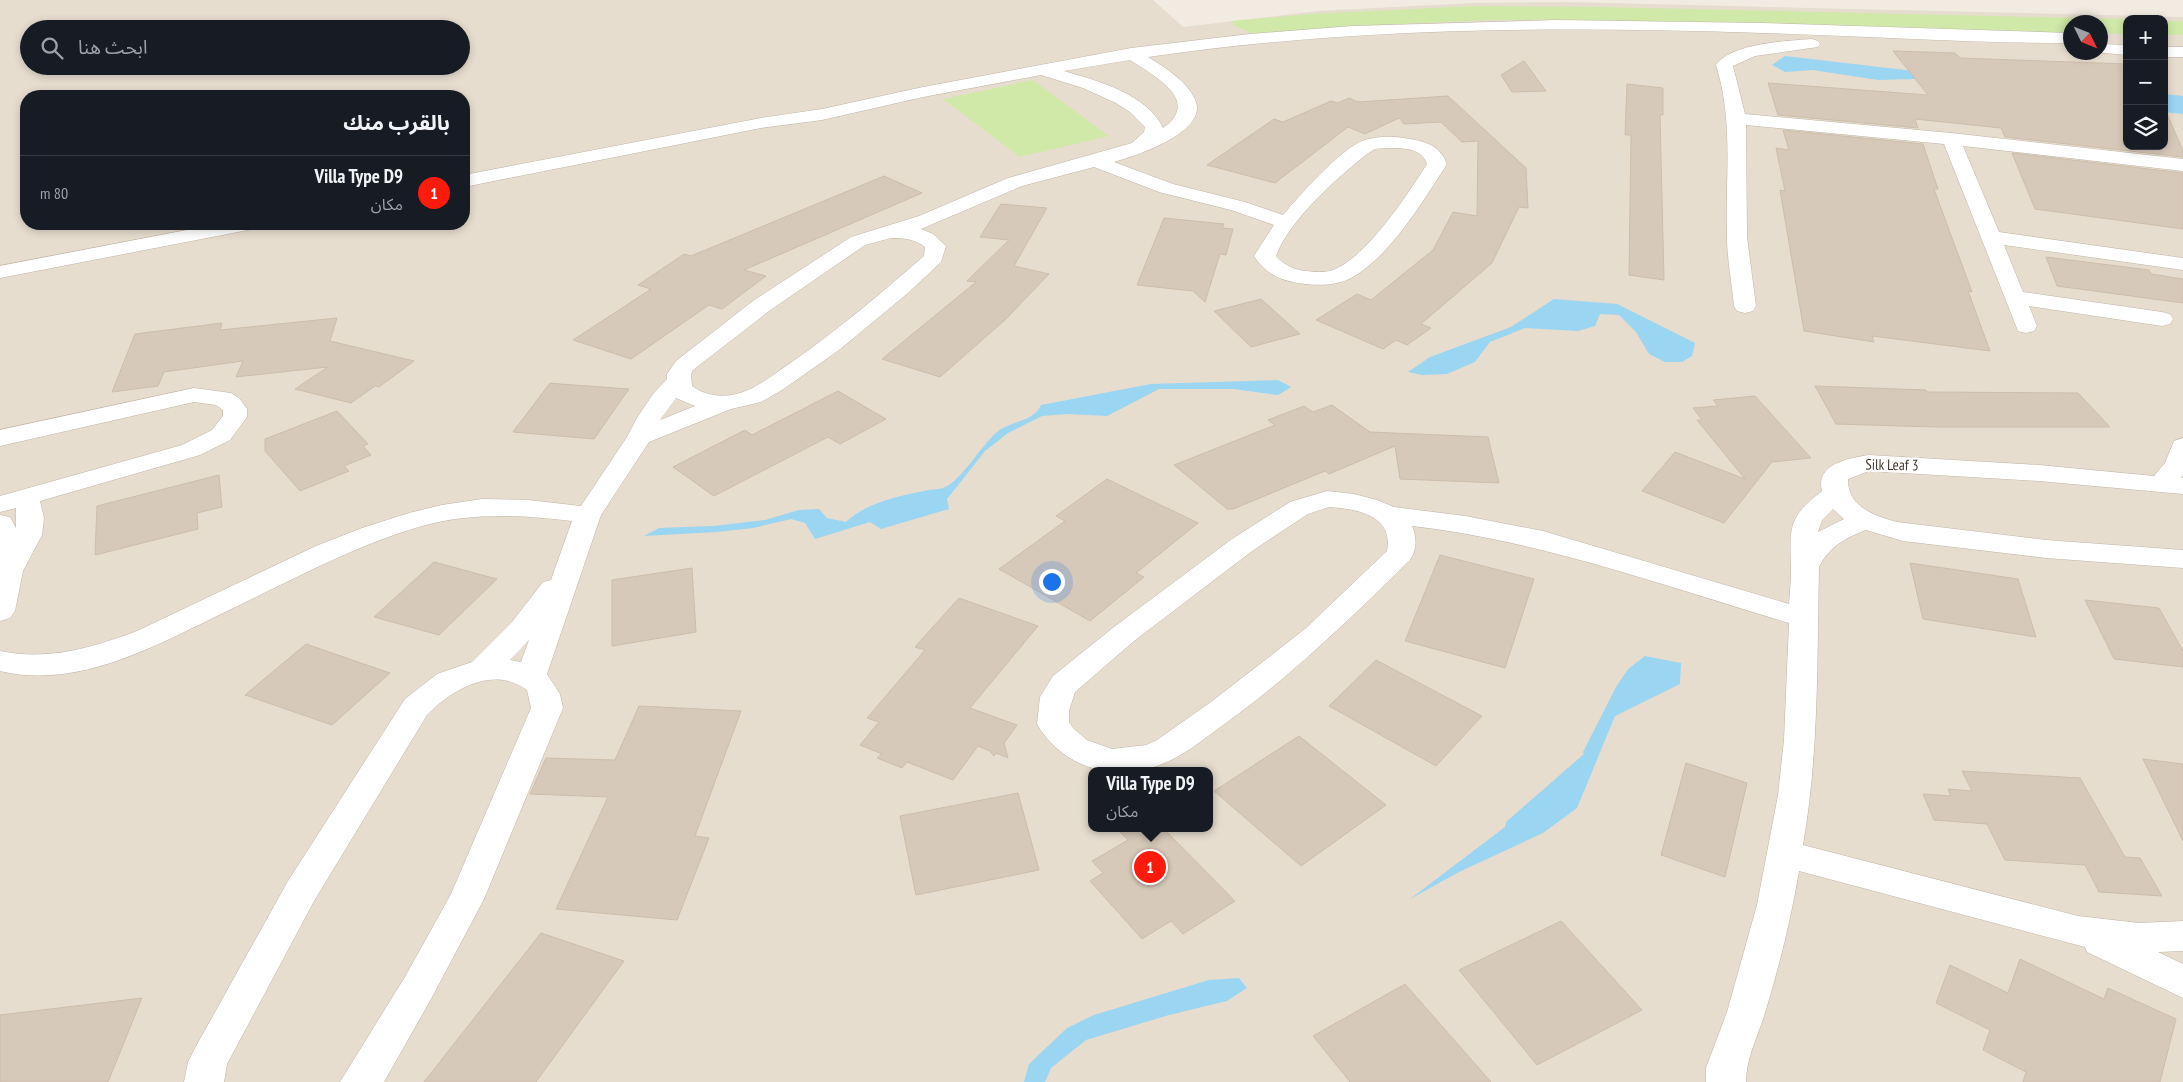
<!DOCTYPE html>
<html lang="ar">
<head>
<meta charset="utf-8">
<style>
  body { margin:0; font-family:"PT Sans Narrow","Noto Sans Arabic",sans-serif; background:#20242c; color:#f1f3f6; direction:rtl }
  .controls { position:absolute; right:15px; top:15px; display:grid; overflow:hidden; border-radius:10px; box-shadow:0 2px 8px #0003 }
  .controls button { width:45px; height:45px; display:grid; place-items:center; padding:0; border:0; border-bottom:1px solid #363941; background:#171b24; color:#f1f3f6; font:25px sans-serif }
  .compass { position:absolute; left:2063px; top:15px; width:45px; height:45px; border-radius:50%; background:#171b24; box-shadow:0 2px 8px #0003; rotate:133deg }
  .you { position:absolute; left:1051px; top:581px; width:18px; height:18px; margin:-12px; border:4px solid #fff; border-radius:50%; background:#1a73e8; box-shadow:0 0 0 8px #1a73e833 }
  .badge { display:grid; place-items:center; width:32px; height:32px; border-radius:50%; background:#ff1b0b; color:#fff; font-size:16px; font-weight:700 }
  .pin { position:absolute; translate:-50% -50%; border:2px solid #fff; box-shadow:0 1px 5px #0006 }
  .popup { position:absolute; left:1088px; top:767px; width:125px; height:65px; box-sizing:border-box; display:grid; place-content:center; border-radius:10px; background:#171b24; filter:drop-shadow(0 1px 4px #0005); font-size:16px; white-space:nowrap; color:#9ea1a6 }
  .popup b { font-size:19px; color:#f1f3f6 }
  .popup::after { content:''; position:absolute; left:50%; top:100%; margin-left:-10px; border:10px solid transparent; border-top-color:#171b24 }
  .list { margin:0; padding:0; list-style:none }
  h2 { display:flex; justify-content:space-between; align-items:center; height:65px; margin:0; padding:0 20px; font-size:21px }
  h2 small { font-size:16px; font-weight:400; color:#9ea1a6 }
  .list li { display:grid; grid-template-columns:32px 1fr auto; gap:15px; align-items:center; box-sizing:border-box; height:75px; padding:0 20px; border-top:1px solid #363941 }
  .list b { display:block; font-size:19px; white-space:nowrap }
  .list p { margin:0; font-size:16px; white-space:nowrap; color:#9ea1a6 }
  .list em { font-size:16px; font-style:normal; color:#9ea1a6 }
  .icon { flex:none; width:28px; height:28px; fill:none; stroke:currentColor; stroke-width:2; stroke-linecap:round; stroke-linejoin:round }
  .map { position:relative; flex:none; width:2183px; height:1082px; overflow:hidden; direction:ltr }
  .search { position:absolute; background:#171b24; box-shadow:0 2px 8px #0003; left:20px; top:20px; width:450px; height:55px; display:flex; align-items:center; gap:12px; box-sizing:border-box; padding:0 18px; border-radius:28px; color:#9ea1a6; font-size:19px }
  .panel { position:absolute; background:#171b24; box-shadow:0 2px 8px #0003; left:20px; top:90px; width:450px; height:140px; border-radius:20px; direction:rtl }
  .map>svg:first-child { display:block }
  .residential { fill:#e6ddcf; fill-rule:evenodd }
  .green { fill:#d0e8a8 }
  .water { fill:#9ad5f2 }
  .building { fill:#d6c9b9; stroke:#cebdaa }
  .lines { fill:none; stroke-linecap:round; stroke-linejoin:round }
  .minor-casing { stroke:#c0b5a7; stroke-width:1 }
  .minor { fill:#fff; fill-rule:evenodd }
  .labels { text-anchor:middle; stroke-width:4.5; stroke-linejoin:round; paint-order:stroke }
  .street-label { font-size:15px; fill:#433b32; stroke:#fff }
</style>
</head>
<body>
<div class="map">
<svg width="2183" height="1082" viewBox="0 0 2183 1082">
  <rect width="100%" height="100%" fill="#f1ebe1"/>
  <path class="residential" d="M 0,0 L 1153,0 L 1183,27 L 1318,11 L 1472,3 L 1567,2 L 2183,17 L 2183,1082 L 0,1082 ZM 2127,19 L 2164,19 L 2164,146 L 2127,146 ZM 2070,22 L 2100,22 L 2100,52 L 2070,52 ZM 29,29 L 461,29 L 461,66 L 29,66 ZM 26,96 L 464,96 L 464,224 L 26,224 ZM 1091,771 L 1209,771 L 1209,828 L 1091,828 Z"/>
  <path class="green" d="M 1475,6 L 1600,7 L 2127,19 L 2127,34 L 2101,33 L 2100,22 L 2070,22 L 2070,33 L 1598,21 L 1490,20 L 1356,26 L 1254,34 L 1234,25 L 1232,21 L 1311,14 Z
    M 2164,21 L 2183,21 L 2183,35 L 2164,35 Z
    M 1033,80 L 1109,136 L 1020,157 L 943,99 Z"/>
  <path class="water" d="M 1785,56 L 1914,71 L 1916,79 L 1878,80 L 1813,70 L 1785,72 L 1772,65 Z
    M 2164,94 L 2183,96 L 2183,114 L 2164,112 Z
    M 1554,299 L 1617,304 L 1695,343 L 1692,356 L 1682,362 L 1665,362 L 1649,354 L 1636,332 L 1619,315 L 1600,314 L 1595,326 L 1578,331 L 1525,328 L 1490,342 L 1475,362 L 1447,374 L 1422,375 L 1408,372 L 1430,357 L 1511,327 Z
    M 1278,380 L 1291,387 L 1278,395 L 1233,389 L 1159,389 L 1107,416 L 1067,414 L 1042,416 L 1008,433 L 985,451 L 947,499 L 949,509 L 881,529 L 870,522 L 815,539 L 805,523 L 791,519 L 753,528 L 717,532 L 644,536 L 659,528 L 714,526 L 765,520 L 799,510 L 819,509 L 827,518 L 846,522 C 866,503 898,496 924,491 C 930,489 938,490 943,488 C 961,482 981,445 997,432 C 1010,421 1034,422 1041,405 L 1151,384 Z
    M 1645,656 L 1681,663 L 1680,684 L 1615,716 L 1577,808 L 1543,833 L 1459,872 L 1410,899 L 1505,827 L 1506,822 L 1584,754 L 1583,752 L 1616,687 L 1628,669 Z
    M 1239,978 L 1247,988 L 1227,1001 L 1169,1015 L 1086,1040 L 1051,1068 L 1045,1082 L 1024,1082 L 1029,1064 L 1067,1028 L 1094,1015 L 1209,980 Z"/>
  <path class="building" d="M 1893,51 L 1955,53 L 1960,58 L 2127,64 L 2127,146 L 2164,146 L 2164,107 L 2183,151 L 2183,157 L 2005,137 L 2001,128 L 1915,119 L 1918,128 L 1778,115 L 1768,83 L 1928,95 Z
    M 1524,61 L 1546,91 L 1512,92 L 1501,75 Z
    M 1627,84 L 1663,88 L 1663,115 L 1660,115 L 1664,280 L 1629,275 L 1631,135 L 1625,135 Z
    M 1448,96 L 1526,168 L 1528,208 L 1519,207 L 1492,263 L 1421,324 L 1431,328 L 1407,345 L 1396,340 L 1383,349 L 1316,320 L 1357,294 L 1371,300 L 1433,250 L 1453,212 L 1477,216 L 1478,141 L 1462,142 L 1441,122 L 1404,124 L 1399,118 L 1365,134 L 1348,127 L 1275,183 L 1207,165 L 1274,119 L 1283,122 L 1331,101 L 1338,103 L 1349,98 L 1358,102 Z
    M 1783,130 L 1923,144 L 1938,189 L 1934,189 L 1972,292 L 1968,291 L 1990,351 L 1872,336 L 1874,342 L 1804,331 L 1780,190 L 1785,191 L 1776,148 L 1789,150 Z
    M 2012,153 L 2183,173 L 2183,229 L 2035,209 Z
    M 884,176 L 922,193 L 744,270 L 766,276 L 722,309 L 709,305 L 631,359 L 573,340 L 651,289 L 638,285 L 684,254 L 691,256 Z
    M 1001,204 L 1047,208 L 1014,266 L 1049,274 L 1006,319 L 940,377 L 882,359 L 976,282 L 967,281 L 1009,240 L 980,237 Z
    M 1164,218 L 1224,224 L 1222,228 L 1233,229 L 1226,255 L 1220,254 L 1205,302 L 1193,291 L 1137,285 Z
    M 2046,257 L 2149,270 L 2151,274 L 2183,279 L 2183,303 L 2057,286 Z
    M 1261,299 L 1300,334 L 1251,347 L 1214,311 Z
    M 337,318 L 330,341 L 414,361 L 379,387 L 375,386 L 351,403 L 295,389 L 328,367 L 236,377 L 243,361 L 164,372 L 158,386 L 112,392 L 135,334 L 222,323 L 220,330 Z
    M 550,383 L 560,384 L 629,389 L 594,439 L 513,432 Z
    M 1815,386 L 1926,390 L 1927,392 L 2078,393 L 2110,427 L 1934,427 L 1836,424 Z
    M 838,391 L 886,419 L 840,444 L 828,437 L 714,496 L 673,467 L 745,430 L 752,435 Z
    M 1755,396 L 1811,458 L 1772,462 L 1724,523 L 1642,491 L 1675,452 L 1745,479 L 1697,420 L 1702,420 L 1693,408 L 1718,406 L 1713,400 Z
    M 1332,405 L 1370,432 L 1488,437 L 1499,483 L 1400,479 L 1395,446 L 1329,474 L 1325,471 L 1233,509 L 1227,509 L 1174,465 L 1275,425 L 1268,420 L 1304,406 L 1313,412 Z
    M 337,411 L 368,444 L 363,446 L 371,455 L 344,466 L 349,471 L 300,491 L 265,451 L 265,439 Z
    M 219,475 L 222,507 L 197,513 L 198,529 L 95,555 L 97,506 Z
    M 1107,479 L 1198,523 L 1136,573 L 1144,577 L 1090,621 L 999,569 L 1065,521 L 1056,516 Z
    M 1440,555 L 1534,579 L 1505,668 L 1405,641 Z
    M 434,562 L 497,579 L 439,635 L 374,617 Z
    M 1910,563 L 2018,579 L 2036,637 L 1923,619 Z
    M 692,568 L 696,632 L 612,646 L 612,580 Z
    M 959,598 L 1038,626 L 970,708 L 1017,725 L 1004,743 L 1008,758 L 996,753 L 994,756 L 990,751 L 978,746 L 953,780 L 907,762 L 902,768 L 877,758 L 882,754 L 860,745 L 879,722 L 867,718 L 925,650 L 915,647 Z
    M 2085,600 L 2159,608 L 2183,651 L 2183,667 L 2114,659 Z
    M 306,644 L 390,673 L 332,725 L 245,695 Z
    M 1376,660 L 1482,716 L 1436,766 L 1329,706 Z
    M 639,706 L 741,711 L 695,836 L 709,838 L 677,920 L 556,909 L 608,797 L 530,794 L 546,758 L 615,760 Z
    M 1299,736 L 1386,805 L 1301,866 L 1214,791 Z
    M 2143,759 L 2183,764 L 2183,841 Z
    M 1686,763 L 1747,783 L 1725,877 L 1661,855 Z
    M 1962,771 L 2080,778 L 2125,857 L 2140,858 L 2162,896 L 2099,892 L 2085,865 L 2005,860 L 1987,824 L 1934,820 L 1923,794 L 1951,796 L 1948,789 L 1972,791 Z
    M 1018,793 L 1039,870 L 916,895 L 900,816 Z
    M 1116,828 L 1163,828 L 1235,901 L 1183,934 L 1171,921 L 1142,939 L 1090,881 L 1103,873 L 1092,861 L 1128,840 Z
    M 1561,921 L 1642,1010 L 1537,1065 L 1459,970 Z
    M 541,933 L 624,961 L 536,1082 L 424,1082 Z
    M 2020,959 L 2104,999 L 2108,988 L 2176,1019 L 2160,1082 L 2023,1082 L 2026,1072 L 1983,1050 L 1990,1030 L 1936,1003 L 1950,965 L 2008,993 Z
    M 1405,984 L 1491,1082 L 1350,1082 L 1313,1036 Z
    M 142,998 L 108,1082 L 0,1082 L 0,1015 Z"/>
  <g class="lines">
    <g class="minor-casing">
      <path id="minor" d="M 1557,20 L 1762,23 L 2070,33 L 2070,43 C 1969,43 1866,36 1764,33 C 1559,26 1352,27 1148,57 C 1165,68 1189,82 1196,102 C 1206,133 1135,156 1114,162 L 1173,184 L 1245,202 L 1283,215 C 1299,196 1340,150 1362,141 C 1379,135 1398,136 1415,140 C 1430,143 1441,148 1447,164 C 1423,201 1390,257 1351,278 C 1336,286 1315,286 1298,283 C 1279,280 1265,273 1254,256 L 1274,225 L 1231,210 L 1159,192 L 1094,167 L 1022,186 L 921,229 L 933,234 L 946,246 L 941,262 L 908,293 L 839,350 L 782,390 L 761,402 L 731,409 L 649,442 L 601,515 L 547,674 L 560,694 L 563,708 L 484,899 L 431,999 L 384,1082 L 340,1082 L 405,977 L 451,894 L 531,708 L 527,690 C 494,665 452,689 427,715 L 314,901 L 227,1064 L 224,1082 L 184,1082 L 188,1062 L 194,1050 L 288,881 L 405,699 L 437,674 L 472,662 L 512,622 L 543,582 L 551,580 L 572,521 C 522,515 472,512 422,526 C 353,546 290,581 225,612 C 157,645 78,690 0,671 L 0,651 C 48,661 92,648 137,631 L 316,546 L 362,528 L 409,513 L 442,505 L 482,499 L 528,500 L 581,506 L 627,437 L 637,418 L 653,394 L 667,379 L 667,374 L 676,361 L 753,301 L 851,237 L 919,216 L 1008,178 L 1132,143 L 1144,132 L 1145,127 L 1130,112 L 1116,103 L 1083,88 L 1041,75 L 923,97 L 822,120 L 761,128 L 464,187 L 464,175 L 761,118 L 822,109 L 923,87 L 1131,48 L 1250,34 L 1352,26 ZM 1130,60 C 1154,76 1202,100 1163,128 C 1147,94 1098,81 1064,71 ZM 1385,148 C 1400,148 1422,147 1427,164 C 1408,194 1366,258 1333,270 C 1325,273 1314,272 1306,271 C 1294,270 1284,265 1276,256 C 1290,219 1336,179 1367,154 L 1375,149 ZM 891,238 C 904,238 915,239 925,247 L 924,256 C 880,294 837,331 789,364 C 774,374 760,386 743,392 C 727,398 706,397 692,386 L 691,374 L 693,370 L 769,311 L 865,245 ZM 676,398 L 695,406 L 660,420 ZM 529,640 L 521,662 L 510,660 Z
        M 1812,39 L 1818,41 L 1820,44 L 1818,47 L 1755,56 L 1733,66 L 1745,114 L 1951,133 L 2183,159 L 2183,171 L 1963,146 L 1999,232 L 2183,258 L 2183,270 L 2004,245 L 2023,292 L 2162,312 L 2170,314 L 2173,319 L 2170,324 L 2162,326 L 2029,306 L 2037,326 L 2034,331 L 2026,333 L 2018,331 L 1944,144 L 1746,125 L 1747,237 L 1756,306 L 1753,311 L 1745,313 L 1737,311 L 1734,306 C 1732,283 1727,260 1727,237 C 1725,178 1734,122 1716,65 C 1731,43 1787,41 1812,39 Z
        M 2100,44 L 2127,45 L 2127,55 L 2094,52 L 2100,52 Z
        M 2164,47 L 2183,47 L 2183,57 L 2164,57 Z
        M 218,224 L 258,224 L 255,228 L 248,230 L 0,278 L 0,266 Z
        M 194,388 L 231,393 L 239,398 L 247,409 L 247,417 L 230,440 L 200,455 L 40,501 L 44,518 L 42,535 L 23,571 L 15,611 L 10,618 L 0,621 L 0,515 L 10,517 L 16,528 L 16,508 L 0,512 L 0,496 L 182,445 L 212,430 L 223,416 L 223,410 L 216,405 L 194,402 L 0,446 L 0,430 Z
        M 2183,438 L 2183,475 L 2181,478 L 2183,478 L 2183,494 L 2039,481 L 1869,471 L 1848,479 C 1847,506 1874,516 1897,522 L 2046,540 L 2183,550 L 2183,568 L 2046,558 L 1903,541 L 1866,530 C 1845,538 1829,547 1819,567 C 1817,660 1819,753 1803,845 L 2078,916 L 2139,923 L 2183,921 L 2183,951 L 2158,952 L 2183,964 L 2183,998 L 2087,952 L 2085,947 L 1799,871 C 1791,919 1779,967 1765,1013 C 1758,1036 1746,1058 1746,1082 L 1706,1082 L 1706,1068 L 1727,1012 L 1757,905 L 1778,795 L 1784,740 L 1789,623 C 1664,586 1542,541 1412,526 C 1417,538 1417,549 1410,560 C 1349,620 1289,678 1219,728 C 1201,741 1183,756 1162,764 C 1115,783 1062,768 1037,724 L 1040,697 L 1053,676 L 1114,627 L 1232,539 L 1290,502 L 1327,491 L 1354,494 L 1377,500 L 1394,507 L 1465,516 L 1543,531 L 1789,604 C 1790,592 1791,580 1791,569 C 1790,528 1787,518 1822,491 C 1815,464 1849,458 1869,455 L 2039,465 L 2154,476 L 2165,463 L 2174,441 ZM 1329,507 C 1357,509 1394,515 1387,551 L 1305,629 L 1211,702 L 1157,740 L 1146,745 L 1112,749 L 1087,740 L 1074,729 L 1069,722 L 1069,711 L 1075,692 L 1134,641 L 1252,551 L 1308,514 ZM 1833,509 L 1844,519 L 1818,532 L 1822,520 Z"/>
    </g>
    <use href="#minor" class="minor"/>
  </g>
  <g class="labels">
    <g class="street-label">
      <text transform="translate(1892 465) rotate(1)" y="5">Silk Leaf 3</text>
    </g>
  </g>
</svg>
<div class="controls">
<button>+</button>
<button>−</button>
<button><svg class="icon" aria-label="layers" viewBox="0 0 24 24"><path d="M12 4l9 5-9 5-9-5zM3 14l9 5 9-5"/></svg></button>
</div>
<svg class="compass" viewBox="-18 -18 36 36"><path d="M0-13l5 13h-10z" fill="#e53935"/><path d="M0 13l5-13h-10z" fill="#9ea1a6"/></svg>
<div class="you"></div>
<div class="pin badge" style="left:1150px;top:867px">1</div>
<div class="popup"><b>Villa Type D9</b>مكان</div>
<div class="search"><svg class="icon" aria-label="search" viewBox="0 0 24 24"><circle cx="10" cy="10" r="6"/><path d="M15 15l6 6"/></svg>ابحث هنا</div>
<section class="panel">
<h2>بالقرب منك<small></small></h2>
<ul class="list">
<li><span class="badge">1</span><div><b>Villa Type D9</b><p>مكان</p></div><em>80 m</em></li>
</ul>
</section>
</div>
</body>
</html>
